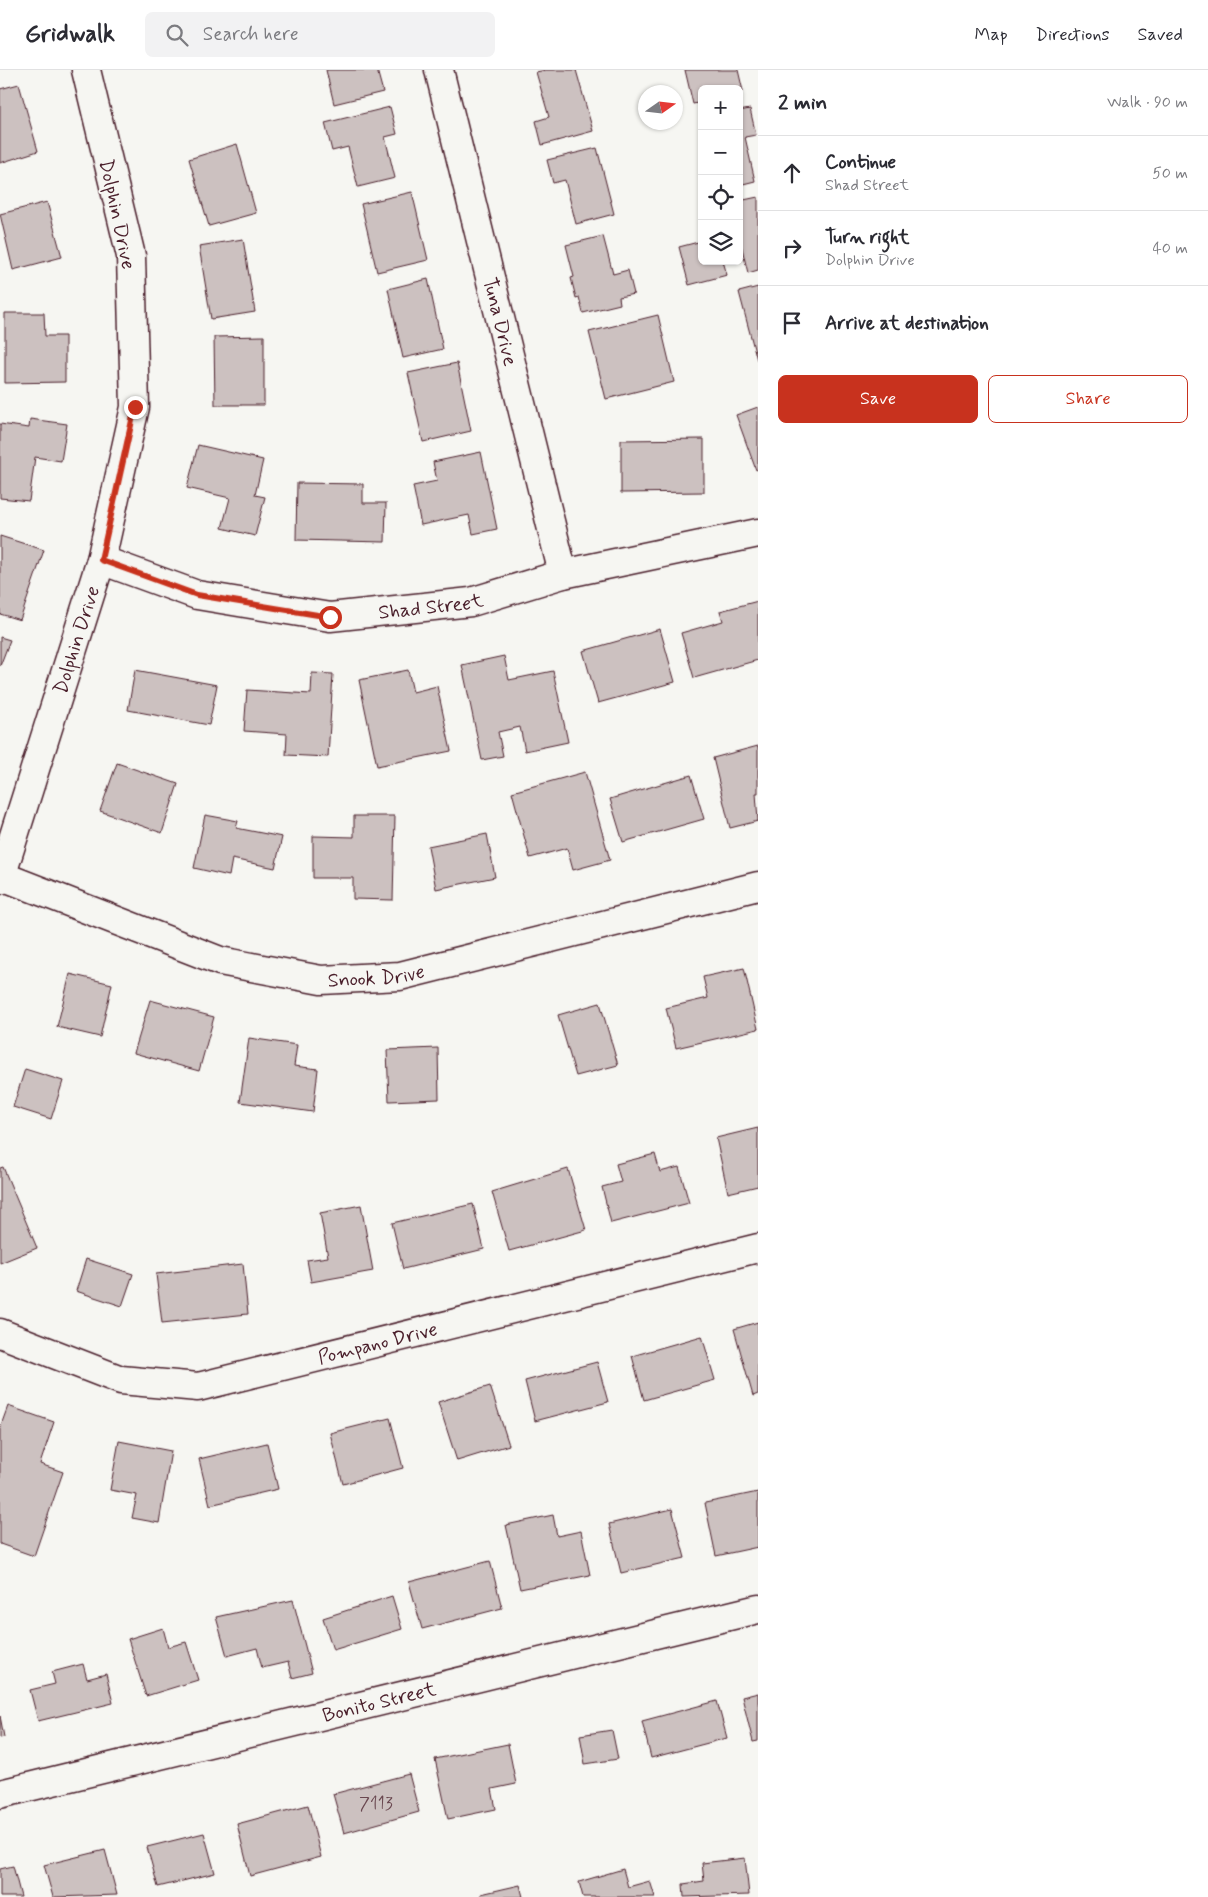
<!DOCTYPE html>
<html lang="en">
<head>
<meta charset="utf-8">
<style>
  body { margin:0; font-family:Mynerve,sans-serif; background:#f2f2f3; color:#2b2b33 }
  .controls { position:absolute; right:15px; top:15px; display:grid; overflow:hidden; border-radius:8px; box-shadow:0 1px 4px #0004 }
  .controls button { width:45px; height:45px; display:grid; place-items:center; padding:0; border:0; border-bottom:1px solid #e1e1e2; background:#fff; color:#2b2b33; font:25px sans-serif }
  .compass { position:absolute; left:638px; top:15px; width:45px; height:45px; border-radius:50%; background:#fff; box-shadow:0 1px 4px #0004; rotate:76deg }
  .stop { position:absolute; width:15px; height:15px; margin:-11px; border:4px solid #c8321e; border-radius:50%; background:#fff }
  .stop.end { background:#c8321e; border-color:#fff; box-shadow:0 1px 5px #0008 }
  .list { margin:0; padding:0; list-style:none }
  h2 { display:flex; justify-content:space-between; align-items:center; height:65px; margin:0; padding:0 20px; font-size:21px }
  h2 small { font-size:16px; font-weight:400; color:#7c7c81 }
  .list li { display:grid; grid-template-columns:32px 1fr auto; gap:15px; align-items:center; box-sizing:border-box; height:75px; padding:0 20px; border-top:1px solid #e1e1e2 }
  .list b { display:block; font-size:19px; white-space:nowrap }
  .list p { margin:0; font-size:16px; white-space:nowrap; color:#7c7c81 }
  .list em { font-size:16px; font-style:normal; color:#7c7c81 }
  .actions { display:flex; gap:10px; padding:15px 20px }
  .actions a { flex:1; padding:11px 0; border:1px solid #c8321e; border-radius:8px; text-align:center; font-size:18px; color:#c8321e }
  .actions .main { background:#c8321e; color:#fff }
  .icon { flex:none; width:28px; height:28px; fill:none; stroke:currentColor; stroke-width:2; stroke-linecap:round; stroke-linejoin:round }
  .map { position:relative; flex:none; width:758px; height:1827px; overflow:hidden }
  header { display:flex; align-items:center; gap:30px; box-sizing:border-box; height:70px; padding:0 25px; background:#fff; border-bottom:1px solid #e1e1e2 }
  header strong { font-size:24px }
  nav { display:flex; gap:28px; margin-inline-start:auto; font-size:18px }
  .search { width:350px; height:45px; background:#f2f2f3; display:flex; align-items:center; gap:12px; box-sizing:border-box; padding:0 18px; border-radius:8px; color:#7c7c81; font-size:19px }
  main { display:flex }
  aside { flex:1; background:#fff }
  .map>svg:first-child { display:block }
  .building { fill:#ccc1c0; stroke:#4a1f2b }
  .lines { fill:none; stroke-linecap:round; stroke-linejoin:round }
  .minor-casing { stroke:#4a1f2b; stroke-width:31 }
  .minor { stroke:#f6f6f2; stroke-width:28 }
  .route { stroke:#c8321e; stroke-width:6 }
  .labels { text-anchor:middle; stroke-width:4; stroke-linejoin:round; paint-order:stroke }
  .number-label { font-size:18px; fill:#6a4850 }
  .street-label { font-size:20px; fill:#4a1f2b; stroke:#f6f6f2 }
</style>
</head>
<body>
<header>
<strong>Gridwalk</strong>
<div class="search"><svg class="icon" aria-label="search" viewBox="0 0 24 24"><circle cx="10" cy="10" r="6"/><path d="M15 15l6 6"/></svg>Search here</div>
<nav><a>Map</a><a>Directions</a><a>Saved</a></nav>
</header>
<main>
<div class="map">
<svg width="758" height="1827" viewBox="0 0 758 1827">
  <rect width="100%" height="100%" fill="#f6f6f2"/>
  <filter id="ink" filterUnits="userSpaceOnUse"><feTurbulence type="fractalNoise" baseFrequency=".02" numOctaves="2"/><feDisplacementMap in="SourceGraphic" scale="10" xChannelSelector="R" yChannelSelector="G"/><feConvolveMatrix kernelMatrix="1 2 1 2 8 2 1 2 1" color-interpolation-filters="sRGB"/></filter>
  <g filter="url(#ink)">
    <path class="building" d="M 326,0 L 377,0 L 383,22 L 334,34 Z
      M 546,0 L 576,0 L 593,61 L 542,75 L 536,51 L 549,47 L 536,2 Z
      M 685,0 L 738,0 L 743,21 L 739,22 L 739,19 L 702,19 L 702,32 L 693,34 Z
      M 19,14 L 38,81 L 0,93 L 0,19 Z
      M 390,37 L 397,64 L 385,67 L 395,108 L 358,117 L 348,77 L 332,81 L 325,53 Z
      M 750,39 L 756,65 L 745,67 L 755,111 L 739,115 L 739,41 Z
      M 237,74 L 256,143 L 209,156 L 189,89 Z
      M 597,78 L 614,144 L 576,154 L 565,110 L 553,113 L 547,90 Z
      M 412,122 L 428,190 L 377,202 L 361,134 Z
      M 758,127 L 758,200 L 748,203 L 739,166 L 739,131 Z
      M 47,132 L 62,187 L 13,200 L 0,144 Z
      M 603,166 L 613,204 L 628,200 L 634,224 L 619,227 L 620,234 L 583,243 L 579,227 L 576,228 L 571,208 L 574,207 L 566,175 Z
      M 243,169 L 255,242 L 211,249 L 199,176 Z
      M 702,171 L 702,191 L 723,191 L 727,205 L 689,215 L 679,177 Z
      M 428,209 L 443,279 L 403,288 L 388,219 Z
      M 758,217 L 758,290 L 757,290 L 739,222 Z
      M 5,243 L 44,243 L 45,266 L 65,266 L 65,312 L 5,313 Z
      M 658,245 L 674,312 L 606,329 L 589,262 Z
      M 264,266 L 264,335 L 215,335 L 214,267 Z
      M 457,293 L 471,361 L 423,372 L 408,303 Z
      M 758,337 L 758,399 L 756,400 L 736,345 Z
      M 30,349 L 67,354 L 61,391 L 35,387 L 29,431 L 0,428 L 0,354 L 29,358 Z
      M 704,369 L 704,422 L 621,423 L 621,370 Z
      M 198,375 L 263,390 L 255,425 L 265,427 L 255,466 L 222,458 L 230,428 L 187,418 Z
      M 481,382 L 497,459 L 473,464 L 469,445 L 421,455 L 413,416 L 437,411 L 433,392 Z
      M 297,413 L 363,414 L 363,433 L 386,433 L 385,472 L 296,470 Z
      M 0,466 L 44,480 L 20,550 L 0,544 Z
      M 758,531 L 758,590 L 694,608 L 681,563 L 723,551 L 720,541 Z
      M 660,559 L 675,612 L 598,633 L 583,581 Z
      M 0,567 L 10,570 L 0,596 Z
      M 504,586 L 509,610 L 553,601 L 568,672 L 525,681 L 520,657 L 498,662 L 503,686 L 482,690 L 462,595 Z
      M 135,600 L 217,615 L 209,655 L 128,640 Z
      M 408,600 L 413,622 L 437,616 L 451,681 L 377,696 L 359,610 Z
      M 312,603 L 333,604 L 328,687 L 286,685 L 287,664 L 244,661 L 247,620 L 311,624 Z
      M 758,676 L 758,723 L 756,723 L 758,751 L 730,758 L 713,688 Z
      M 117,693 L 178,714 L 162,763 L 100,741 Z
      M 585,702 L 610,790 L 573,800 L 567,778 L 530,788 L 512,722 Z
      M 691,705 L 704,749 L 623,772 L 610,729 Z
      M 205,745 L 238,751 L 236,758 L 282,767 L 275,798 L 232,789 L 229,806 L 194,798 Z
      M 354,746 L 395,746 L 393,830 L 353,829 L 353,808 L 313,808 L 313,766 L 354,767 Z
      M 487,764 L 495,807 L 436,819 L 428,776 Z
      M 744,898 L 758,959 L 676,978 L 666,938 L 708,928 L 703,907 Z
      M 70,904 L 112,914 L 100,967 L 57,957 Z
      M 150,930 L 214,947 L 199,1001 L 134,983 Z
      M 600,933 L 618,995 L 576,1006 L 558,945 Z
      M 249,968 L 297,975 L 294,996 L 318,999 L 313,1042 L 240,1032 Z
      M 438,978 L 439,1029 L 389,1031 L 387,980 Z
      M 25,999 L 63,1011 L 51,1049 L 13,1037 Z
      M 758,1058 L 758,1116 L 728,1123 L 716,1068 Z
      M 655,1084 L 660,1102 L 679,1097 L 689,1133 L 611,1153 L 602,1117 L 621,1112 L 616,1094 Z
      M 3,1097 L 37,1178 L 0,1193 L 0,1098 Z
      M 568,1099 L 586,1160 L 509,1181 L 492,1122 Z
      M 473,1134 L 484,1179 L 403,1199 L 392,1153 Z
      M 361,1135 L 373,1201 L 311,1212 L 307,1190 L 328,1187 L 320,1143 Z
      M 86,1189 L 133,1204 L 122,1236 L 76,1221 Z
      M 243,1194 L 248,1244 L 162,1253 L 156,1204 Z
      M 758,1252 L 758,1324 L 753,1326 L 734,1259 Z
      M 702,1266 L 715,1310 L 644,1330 L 632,1286 Z
      M 597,1292 L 608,1332 L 535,1351 L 525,1311 Z
      M 490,1316 L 509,1375 L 457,1391 L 438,1332 Z
      M 8,1336 L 54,1352 L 40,1394 L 63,1402 L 34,1486 L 0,1474 L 0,1358 Z
      M 390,1348 L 403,1398 L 343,1414 L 330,1363 Z
      M 119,1371 L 171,1381 L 159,1453 L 132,1448 L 137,1425 L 110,1420 Z
      M 267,1373 L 278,1419 L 210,1435 L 199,1389 Z
      M 758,1422 L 758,1477 L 716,1486 L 705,1433 Z
      M 672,1439 L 685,1488 L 621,1503 L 609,1454 Z
      M 553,1445 L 557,1466 L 581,1461 L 590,1505 L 520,1519 L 506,1455 Z
      M 490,1491 L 502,1538 L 422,1559 L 409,1512 Z
      M 392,1526 L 402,1559 L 333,1580 L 323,1548 Z
      M 293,1530 L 312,1603 L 292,1608 L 288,1592 L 262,1598 L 257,1578 L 227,1586 L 216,1547 Z
      M 163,1558 L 168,1577 L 186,1572 L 198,1610 L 146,1626 L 128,1569 Z
      M 83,1594 L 87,1609 L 106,1604 L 113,1633 L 38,1651 L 30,1620 L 55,1614 L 52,1602 Z
      M 758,1623 L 758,1671 L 753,1672 L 742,1627 Z
      M 717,1631 L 727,1668 L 651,1688 L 642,1651 Z
      M 0,1646 L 4,1667 L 0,1668 Z
      M 612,1660 L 618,1689 L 585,1694 L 580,1665 Z
      M 508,1674 L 516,1714 L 492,1719 L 496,1739 L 448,1749 L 435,1689 Z
      M 409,1704 L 419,1742 L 344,1763 L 333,1724 Z
      M 308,1735 L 321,1787 L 250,1806 L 237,1754 Z
      M 204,1763 L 215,1803 L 158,1817 L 147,1777 Z
      M 105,1780 L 117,1825 L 53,1827 L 44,1795 Z
      M 745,1788 L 749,1825 L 684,1827 L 683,1814 L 704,1811 L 702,1793 Z
      M 13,1796 L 21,1827 L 0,1827 L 0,1799 Z
      M 623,1799 L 628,1817 L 650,1811 L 655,1827 L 583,1827 L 579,1812 Z
      M 520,1815 L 523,1827 L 482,1827 L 481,1824 Z"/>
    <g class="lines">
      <g class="minor-casing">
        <g id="minor">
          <path id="s1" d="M 439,0 L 563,504"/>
          <path id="s2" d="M 101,490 L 197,525 L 330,547 L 471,532 L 563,504 L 758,463"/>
          <path id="s3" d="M 2,806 L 220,891 L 321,910 L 400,906 L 758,816"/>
          <path id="s4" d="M 0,810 L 101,490 L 135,337 L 131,186 L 86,0"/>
          <path id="s5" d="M 0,1263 L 121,1310 L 198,1317 L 758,1178"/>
          <path id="s6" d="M 0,1724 L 758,1539"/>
        </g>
      </g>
      <use href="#minor" class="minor"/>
    </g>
  </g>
  <g class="lines" filter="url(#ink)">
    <path class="route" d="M 135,337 L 101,490 L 197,525 L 330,547"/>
  </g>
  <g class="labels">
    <g class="number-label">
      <text x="376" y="1739">7113</text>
    </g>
    <g class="street-label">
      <text transform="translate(118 144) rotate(78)" y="7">Dolphin Drive</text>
      <text dy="7" stroke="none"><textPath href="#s1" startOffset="259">Tuna Drive</textPath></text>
      <text dy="7" stroke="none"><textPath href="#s2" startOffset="338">Shad Street</textPath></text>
      <text dy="7" stroke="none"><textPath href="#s4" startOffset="252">Dolphin Drive</textPath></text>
      <text dy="7" stroke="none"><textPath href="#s3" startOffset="392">Snook Drive</textPath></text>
      <text dy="7" stroke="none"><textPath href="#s5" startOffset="392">Pompano Drive</textPath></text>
      <text dy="7" stroke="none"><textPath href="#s6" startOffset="390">Bonito Street</textPath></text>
    </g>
  </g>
</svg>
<div class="controls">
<button>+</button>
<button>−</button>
<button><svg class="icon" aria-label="locate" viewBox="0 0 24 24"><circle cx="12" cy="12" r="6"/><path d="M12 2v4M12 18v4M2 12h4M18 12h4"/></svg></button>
<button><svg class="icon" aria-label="layers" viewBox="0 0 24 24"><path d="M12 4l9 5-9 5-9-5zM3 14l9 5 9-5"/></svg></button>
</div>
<svg class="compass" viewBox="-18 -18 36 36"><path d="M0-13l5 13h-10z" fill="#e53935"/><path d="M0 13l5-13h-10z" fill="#7c7c81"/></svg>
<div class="stop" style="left:330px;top:547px"></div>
<div class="stop end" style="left:135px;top:337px"></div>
</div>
<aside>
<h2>2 min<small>Walk · 90 m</small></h2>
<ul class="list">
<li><svg class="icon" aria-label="ahead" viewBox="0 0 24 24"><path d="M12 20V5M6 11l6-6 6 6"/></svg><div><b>Continue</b><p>Shad Street</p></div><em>50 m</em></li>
<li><svg class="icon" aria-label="right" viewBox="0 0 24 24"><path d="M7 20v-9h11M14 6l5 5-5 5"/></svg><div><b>Turn right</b><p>Dolphin Drive</p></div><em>40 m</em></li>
<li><svg class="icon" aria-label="arrive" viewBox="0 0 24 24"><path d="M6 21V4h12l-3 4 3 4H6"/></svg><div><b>Arrive at destination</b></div></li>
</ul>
<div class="actions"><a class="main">Save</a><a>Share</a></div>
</aside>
</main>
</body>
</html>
